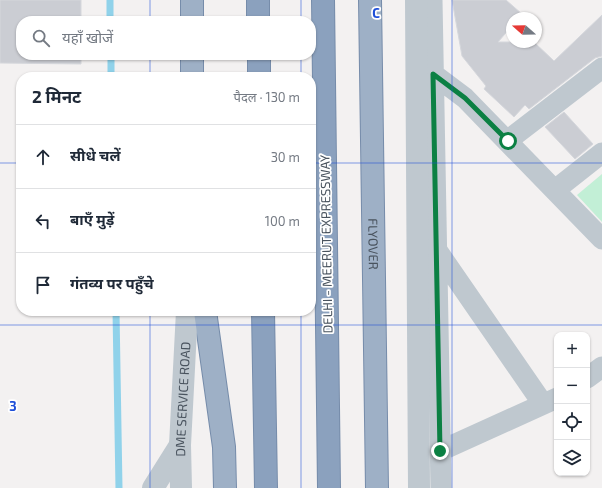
<!DOCTYPE html>
<html lang="hi">
<head>
<meta charset="utf-8">
<style>
  body { margin:0; font-family:"Exo 2","Noto Sans Devanagari",sans-serif; background:#f6f6f7; color:#1f2937 }
  .controls { position:absolute; right:12px; bottom:12px; display:grid; overflow:hidden; border-radius:8px; box-shadow:0 1px 3px #0004 }
  .controls button { width:36px; height:36px; display:grid; place-items:center; padding:0; border:0; border-bottom:1px solid #e0e1e3; background:#fff; color:#1f2937; font:20px sans-serif }
  .compass { position:absolute; left:506px; top:12px; width:36px; height:36px; border-radius:50%; background:#fff; box-shadow:0 1px 3px #0004; rotate:290deg }
  .stop { position:absolute; width:12px; height:12px; margin:-9px; border:3px solid #0b8043; border-radius:50%; background:#fff }
  .stop.end { background:#0b8043; border-color:#fff; box-shadow:0 1px 4px #0008 }
  .list { margin:0; padding:0; list-style:none }
  h2 { display:flex; justify-content:space-between; align-items:center; height:52px; margin:0; padding:0 16px; font-size:17px }
  h2 small { font-size:13px; font-weight:400; color:#747a83 }
  .list li { display:grid; grid-template-columns:26px 1fr auto; gap:12px; align-items:center; box-sizing:border-box; height:64px; padding:0 16px; border-top:1px solid #e0e1e3 }
  .list b { display:block; font-size:15px; white-space:nowrap }
  .list em { font-size:13px; font-style:normal; color:#747a83 }
  .icon { flex:none; width:22px; height:22px; fill:none; stroke:currentColor; stroke-width:2; stroke-linecap:round; stroke-linejoin:round }
  .map { position:relative; flex:none; width:602px; height:488px; overflow:hidden }
  .search { position:absolute; background:#fff; box-shadow:0 1px 3px #0004; left:16px; top:16px; width:300px; height:44px; display:flex; align-items:center; gap:10px; box-sizing:border-box; padding:0 14px; border-radius:16px; color:#747a83; font-size:15px }
  .panel { position:absolute; background:#fff; box-shadow:0 1px 3px #0004; left:16px; top:72px; width:300px; height:244px; border-radius:16px }
  .map>svg:first-child { display:block }
  .green { fill:#c2efd6 }
  .lines { fill:none; stroke-linecap:round; stroke-linejoin:round }
  .stream { stroke:#90d2ea; stroke-width:7 }
  .building { fill:#cbcdd3; stroke:#d5d7dc }
  .trunk-casing { stroke:#768caa; stroke-width:24 }
  .motorway-casing { stroke:#768caa; stroke-width:24 }
  .minor { stroke:#bfc8cf; stroke-width:21 }
  .tertiary { stroke:#bfc8cf; stroke-width:22 }
  .trunk { stroke:#9eb0c6; stroke-width:22 }
  .motorway { stroke:#8ba1be; stroke-width:22 }
  .route { stroke:#0b8043; stroke-width:5 }
  .grid { fill:none; stroke:#1d4ed8; stroke-width:1; stroke-opacity:0.55 }
  .labels { text-anchor:middle; stroke-width:3.5; stroke-linejoin:round; paint-order:stroke }
  .street-label { font-size:13px; fill:#49535e; stroke:#fff }
  .grid-label { font-size:13px; text-anchor:middle; font-weight:bold; fill:#1d4ed8; stroke:#fff; stroke-width:3.5; stroke-linejoin:round; paint-order:stroke }
</style>
</head>
<body>
<div class="map">
<svg width="602" height="488" viewBox="0 0 602 488">
  <rect width="100%" height="100%" fill="#f3f1f1"/>
  <path class="green" d="M 602,174 L 602,222 L 577,195 Z"/>
  <g class="lines">
    <path class="stream" d="M 110,0 L 110,21
      M 111,55 L 111,77
      M 116,311 L 119,488"/>
  </g>
  <path class="building" d="M 0,0 L 81,0 L 81,21 L 21,21 L 21,55 L 81,55 L 81,64 L 0,63 Z
    M 452,0 L 506,0 L 522,14 L 519,18 L 512,18 L 512,26 L 498,42 L 534,42 L 554,61 L 602,15 L 602,56 L 595,58 L 529,109 L 525,105 L 514,117 L 484,89 L 486,86 L 462,56 Z
    M 564,112 L 593,144 L 575,159 L 545,127 Z"/>
  <g class="lines">
    <g class="trunk-casing">
      <g id="trunk">
        <path d="M 192,0 L 192,21"/>
        <path id="s2" d="M 370,0 L 377,488"/>
        <path d="M 192,55 L 192,77"/>
        <path d="M 205,311 L 224,447 L 225,488"/>
      </g>
    </g>
    <g class="motorway-casing">
      <path id="motorway" d="M 258,0 L 258,21
        M 323,0 L 329,488
        M 259,55 L 259,77
        M 263,311 L 266,488"/>
    </g>
    <path class="minor" d="M 432,0 L 441,488
      M 433,74 L 465,98 L 602,239
      M 507,141 L 602,68
      M 555,190 L 602,153
      M 436,249 L 543,404
      M 587,378 L 602,367
      M 440,451 L 557,398"/>
    <g class="tertiary">
      <path d="M 416,0 L 419,488"/>
      <path d="M 153,488 L 180,445"/>
      <path id="s1" d="M 181,488 L 180,445 L 187,311"/>
    </g>
    <use href="#trunk" class="trunk"/>
    <use href="#motorway" class="motorway"/>
  </g>
  <g class="lines">
    <path class="route" d="M 440,451 L 433,74 L 465,98 L 508,141"/>
  </g>
  <path class="grid" d="M 150,0 L 150,21M 301,0 L 301,21M 452,0 L 452,488M 150,55 L 150,77M 301,55 L 301,77M 0,163 L 21,163M 311,163 L 602,163M 150,311 L 150,488M 301,311 L 301,488M 0,325 L 602,325"/>
  <g class="labels">
    <g class="street-label">
      <text transform="translate(326 244) rotate(-91)" y="5">DELHI - MEERUT EXPRESSWAY</text>
      <text dy="5" stroke="none"><textPath href="#s2" startOffset="244">FLYOVER</textPath></text>
      <text dy="5" stroke="none"><textPath href="#s1" startOffset="89">DME SERVICE ROAD</textPath></text>
    </g>
  </g>
  <g class="grid-label">
    <text x="376" y="18">C</text>
    <text x="13" y="411">3</text>
  </g>
</svg>
<div class="controls">
<button>+</button>
<button>−</button>
<button><svg class="icon" aria-label="locate" viewBox="0 0 24 24"><circle cx="12" cy="12" r="6"/><path d="M12 2v4M12 18v4M2 12h4M18 12h4"/></svg></button>
<button><svg class="icon" aria-label="layers" viewBox="0 0 24 24"><path d="M12 4l9 5-9 5-9-5zM3 14l9 5 9-5"/></svg></button>
</div>
<svg class="compass" viewBox="-18 -18 36 36"><path d="M0-13l5 13h-10z" fill="#e53935"/><path d="M0 13l5-13h-10z" fill="#747a83"/></svg>
<div class="stop" style="left:508px;top:141px"></div>
<div class="stop end" style="left:440px;top:451px"></div>
<div class="search"><svg class="icon" aria-label="search" viewBox="0 0 24 24"><circle cx="10" cy="10" r="6"/><path d="M15 15l6 6"/></svg>यहाँ खोजें</div>
<section class="panel">
<h2>2 मिनट<small>पैदल · 130 m</small></h2>
<ul class="list">
<li><svg class="icon" aria-label="ahead" viewBox="0 0 24 24"><path d="M12 20V5M6 11l6-6 6 6"/></svg><div><b>सीधे चलें</b></div><em>30 m</em></li>
<li><svg class="icon" aria-label="left" viewBox="0 0 24 24"><path d="M17 20v-9H6M10 6l-5 5 5 5"/></svg><div><b>बाएँ मुड़ें</b></div><em>100 m</em></li>
<li><svg class="icon" aria-label="arrive" viewBox="0 0 24 24"><path d="M6 21V4h12l-3 4 3 4H6"/></svg><div><b>गंतव्य पर पहुँचे</b></div></li>
</ul>
</section>
</div>
</body>
</html>
